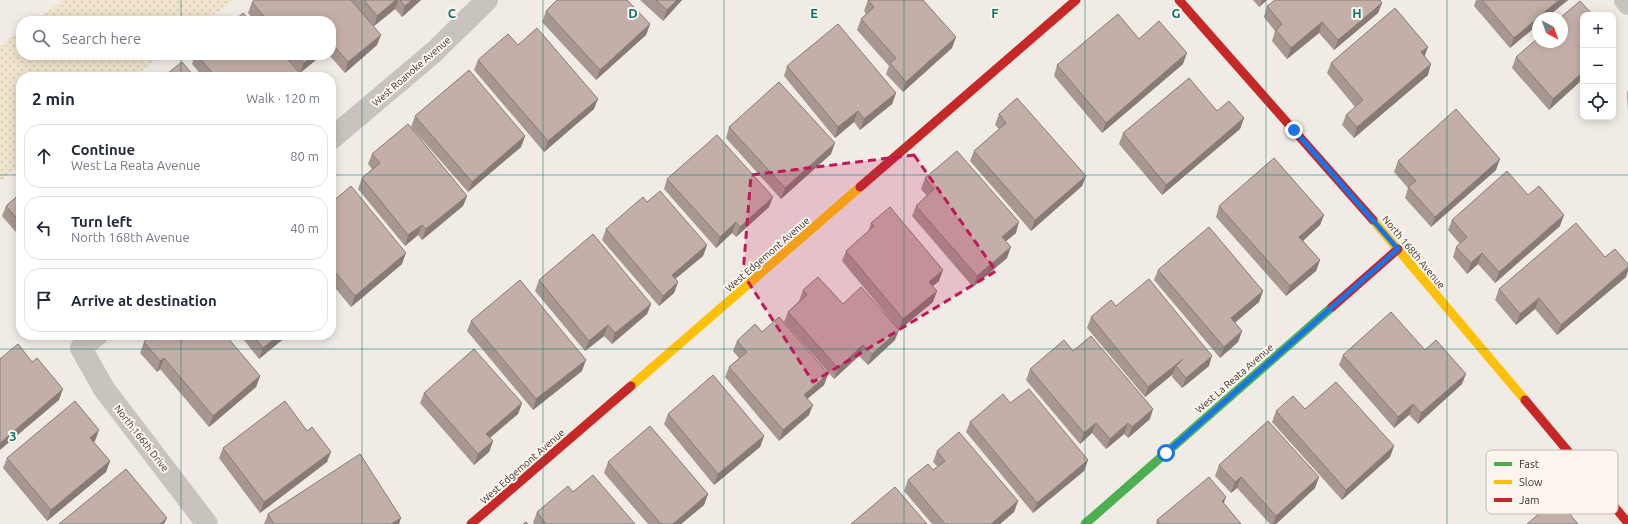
<!DOCTYPE html>
<html lang="en">
<head>
<meta charset="utf-8">
<style>
  body { margin:0; font-family:Ubuntu,sans-serif; background:#f6f6f7; color:#1f2937 }
  .controls { position:absolute; right:12px; top:12px; display:grid; overflow:hidden; border-radius:8px; box-shadow:0 2px 10px #0003 }
  .controls button { width:36px; height:36px; display:grid; place-items:center; padding:0; border:0; border-bottom:1px solid #e0e1e3; background:#fff; color:#1f2937; font:20px sans-serif }
  .compass { position:absolute; left:1532px; top:12px; width:36px; height:36px; border-radius:50%; background:#fff; box-shadow:0 2px 10px #0003; rotate:139deg }
  .stop { position:absolute; width:12px; height:12px; margin:-9px; border:3px solid #1a73e8; border-radius:50%; background:#fff }
  .stop.end { background:#1a73e8; border-color:#fff; box-shadow:0 1px 4px #0008 }
  .list { margin:0; padding:0; list-style:none }
  h2 { display:flex; justify-content:space-between; align-items:center; height:52px; margin:0; padding:0 16px; font-size:17px }
  h2 small { font-size:13px; font-weight:400; color:#747a83 }
  .list li { display:grid; grid-template-columns:26px 1fr auto; gap:12px; align-items:center; box-sizing:border-box; height:64px; margin:0 8px 8px; padding:0 8px; border:1px solid #e0e1e3; border-radius:16px }
  .list b { display:block; font-size:15px; white-space:nowrap }
  .list p { margin:0; font-size:13px; white-space:nowrap; color:#747a83 }
  .list em { font-size:13px; font-style:normal; color:#747a83 }
  .icon { flex:none; width:22px; height:22px; fill:none; stroke:currentColor; stroke-width:2; stroke-linecap:round; stroke-linejoin:round }
  .map { position:relative; flex:none; width:1628px; height:524px; overflow:hidden }
  .search { position:absolute; background:#fff; box-shadow:0 2px 10px #0003; left:16px; top:16px; width:320px; height:44px; display:flex; align-items:center; gap:10px; box-sizing:border-box; padding:0 14px; border-radius:16px; color:#747a83; font-size:15px }
  .panel { position:absolute; background:#fff; box-shadow:0 2px 10px #0003; left:16px; top:72px; width:320px; height:268px; border-radius:16px }
  .map>svg:first-child { display:block }
  .sand { fill:url(#sand-dots) }
  .lines { fill:none; stroke-linecap:round; stroke-linejoin:round }
  .street { stroke:#c9c3be; stroke-width:22 }
  .fast { stroke:#4caf50; stroke-width:9 }
  .slow { stroke:#ffc107; stroke-width:9 }
  .jam { stroke:#c62828; stroke-width:9 }
  .wall { fill:#a89690 }
  .shaded-wall { fill:#887a75 }
  .building { fill:#c3afa7; stroke:#887a75 }
  .route { stroke:#1a73e8; stroke-width:5 }
  .marked { fill:#c2185b; fill-opacity:0.2; stroke:#c2185b; stroke-width:3; stroke-dasharray:8 5; stroke-linejoin:round }
  .grid { fill:none; stroke:#0f766e; stroke-width:1; stroke-opacity:0.55 }
  .labels { text-anchor:middle; stroke-width:4; stroke-linejoin:round; paint-order:stroke }
  .street-label { font-size:10px; fill:#3b302b; stroke:#fbf5ee }
  .key { fill:#fbf5ee; stroke:#c1bab4; stroke-width:1 }
  .key-label { font-size:11px; fill:#3b302b }
  .grid-label { font-size:13px; text-anchor:middle; font-weight:bold; fill:#0f766e; stroke:#fbf5ee; stroke-width:4; stroke-linejoin:round; paint-order:stroke }
</style>
</head>
<body>
<div class="map">
<svg width="1628" height="524" viewBox="0 0 1628 524">
  <defs>
    <pattern id="sand-dots" width="8" height="8" patternUnits="userSpaceOnUse"><rect width="8" height="8" fill="#efe3cc"/><path d="M2 2h.1M6 6h.1" fill="none" stroke="#cec3af" stroke-width="1.8" stroke-linecap="round"/></pattern>
  </defs>
  <rect width="100%" height="100%" fill="#f0ebe5"/>
  <path class="sand" d="M 64,0 L 233,0 L 206,21 L 34,21 Z
    M 21,30 L 21,55 L 162,55 L 133,77 L 21,77 L 21,165 L 0,181 L 0,46 Z"/>
  <g class="lines">
    <path class="street" d="M 1625,0 L 1628,4
      M 331,139 L 434,52 L 487,0
      M 97,335 L 81,348 L 104,389 L 207,524"/>
    <path class="fast" d="M 1085,524 L 1332,307"/>
    <path class="slow" d="M 1373,220 L 1525,400
      M 631,386 L 860,187"/>
    <path class="jam" d="M 1179,0 L 1373,220
      M 860,187 L 1076,0
      M 1332,307 L 1398,249
      M 1525,400 L 1628,523
      M 471,524 L 631,386"/>
  </g>
  <path class="wall" d="M 351,0 L 421,0 L 402,17 L 395,9 L 374,26 L 377,45 L 345,73 L 329,55 L 331,55 L 331,21 L 255,21 L 248,13 L 252,2 Z
    M 557,0 L 627,0 L 650,24 L 646,35 L 596,80 L 542,22 L 546,11 Z
    M 640,0 L 682,0 L 663,21 Z
    M 868,0 L 952,48 L 903,92 L 886,74 L 889,66 L 857,30 L 861,19 L 866,14 L 864,11 Z
    M 1253,0 L 1267,0 L 1259,7 Z
    M 1476,0 L 1568,0 L 1546,18 L 1538,18 L 1510,48 L 1474,6 Z
    M 1382,3 L 1378,13 L 1334,50 L 1319,33 L 1287,59 L 1272,41 L 1275,31 L 1264,17 L 1267,6 Z
    M 1139,39 L 1183,64 L 1102,133 L 1054,76 L 1057,65 Z
    M 518,45 L 594,109 L 544,152 L 474,70 L 478,60 Z
    M 1428,47 L 1424,56 L 1428,75 L 1354,138 L 1342,125 L 1346,115 L 1355,107 L 1327,73 L 1331,63 Z
    M 195,55 L 284,55 L 303,77 L 203,77 L 192,64 Z
    M 284,55 L 322,55 L 300,73 Z
    M 1516,57 L 1583,79 L 1549,110 L 1512,68 Z
    M 787,66 L 896,93 L 892,104 L 860,130 L 854,122 L 835,138 L 784,76 Z
    M 1628,90 L 1628,111 L 1627,93 Z
    M 1217,111 L 1244,118 L 1240,129 L 1162,195 L 1119,144 L 1123,133 Z
    M 999,114 L 1086,176 L 1082,186 L 1031,231 L 970,161 L 974,151 L 999,129 L 995,125 Z
    M 415,116 L 525,136 L 521,147 L 468,192 L 411,127 Z
    M 729,127 L 831,154 L 781,199 L 726,138 Z
    M 372,154 L 467,196 L 463,206 L 422,240 L 418,235 L 405,246 L 358,189 L 362,178 L 372,169 L 368,164 Z
    M 1398,161 L 1496,170 L 1431,227 L 1405,198 L 1408,188 L 1394,172 Z
    M 925,178 L 1016,233 L 1006,241 L 1007,258 L 973,287 L 912,216 L 916,206 L 927,196 L 921,189 Z
    M 667,179 L 769,207 L 736,237 L 732,233 L 716,248 L 664,189 Z
    M 21,193 L 21,238 L 2,216 L 6,206 Z
    M 1528,195 L 1560,226 L 1495,283 L 1478,264 L 1467,274 L 1453,257 L 1456,247 L 1460,244 L 1448,230 L 1452,220 Z
    M 647,202 L 707,245 L 703,256 L 675,279 L 678,282 L 674,293 L 659,306 L 602,240 L 606,229 Z
    M 331,203 L 402,264 L 351,307 L 331,283 Z
    M 1219,206 L 1324,215 L 1320,225 L 1303,241 L 1320,260 L 1316,271 L 1286,296 L 1216,217 Z
    M 871,223 L 939,281 L 932,286 L 933,302 L 899,330 L 842,261 L 846,251 L 868,232 Z
    M 1605,257 L 1626,277 L 1557,335 L 1535,309 L 1516,325 L 1495,300 L 1499,289 Z
    M 1158,270 L 1263,291 L 1259,302 L 1235,323 L 1242,331 L 1238,342 L 1220,358 L 1154,280 Z
    M 539,280 L 651,304 L 647,314 L 612,344 L 604,336 L 585,351 L 535,291 Z
    M 803,290 L 843,304 L 895,340 L 868,365 L 859,356 L 834,379 L 784,322 L 788,312 L 799,301 Z
    M 1116,306 L 1209,366 L 1182,388 L 1172,377 L 1173,374 L 1145,397 L 1087,328 L 1091,317 Z
    M 471,321 L 582,371 L 533,410 L 467,331 Z
    M 762,332 L 828,374 L 824,385 L 807,399 L 809,415 L 779,441 L 725,377 L 729,367 L 739,358 L 733,351 L 737,341 Z
    M 240,335 L 288,335 L 259,359 Z
    M 229,340 L 260,376 L 256,387 L 209,427 L 160,369 L 157,372 L 140,353 L 144,342 Z
    M 1425,350 L 1462,384 L 1418,424 L 1409,415 L 1394,428 L 1339,365 L 1343,355 Z
    M 1073,351 L 1150,419 L 1128,438 L 1124,434 L 1106,449 L 1092,433 L 1080,444 L 1026,380 L 1030,369 Z
    M 424,393 L 522,403 L 518,414 L 490,438 L 493,441 L 489,452 L 474,465 L 420,403 Z
    M 1010,403 L 1088,460 L 1084,471 L 1033,513 L 966,432 L 970,422 Z
    M 1305,409 L 1394,446 L 1390,457 L 1342,500 L 1272,422 L 1276,411 Z
    M 668,414 L 764,436 L 760,447 L 714,485 L 664,424 Z
    M 95,441 L 94,442 L 110,461 L 106,472 L 47,521 L 3,468 L 7,458 Z
    M 223,448 L 327,462 L 260,513 L 219,458 Z
    M 937,451 L 1018,501 L 1014,512 L 1000,524 L 932,524 L 904,491 L 908,480 L 933,470 L 938,467 L 933,462 Z
    M 608,462 L 708,494 L 704,505 L 681,524 L 648,524 L 604,473 Z
    M 1219,465 L 1319,477 L 1315,488 L 1276,524 L 1270,524 L 1237,488 L 1231,493 L 1215,476 Z
    M 573,492 L 635,524 L 534,524 L 533,523 L 537,512 Z
    M 1224,504 L 1241,524 L 1156,524 L 1157,520 Z
    M 268,514 L 399,524 L 264,524 Z"/>
  <path class="shaded-wall" d="M 396,0 L 398,0 L 395,9 L 374,26 L 377,16 Z
    M 412,0 L 421,0 L 402,17 L 405,6 Z
    M 677,0 L 682,0 L 663,21 L 667,10 Z
    M 1262,0 L 1267,0 L 1259,7 Z
    M 1559,0 L 1568,0 L 1546,18 L 1538,18 L 1538,25 L 1510,48 L 1514,38 Z
    M 1382,3 L 1378,13 L 1334,50 L 1338,40 Z
    M 1322,22 L 1319,33 L 1287,59 L 1291,48 Z
    M 650,24 L 646,35 L 596,80 L 600,70 Z
    M 381,35 L 377,45 L 345,73 L 348,62 Z
    M 956,37 L 952,48 L 903,92 L 906,82 Z
    M 1616,43 L 1613,51 L 1613,46 Z
    M 1428,47 L 1424,58 L 1421,52 Z
    M 1187,53 L 1183,64 L 1102,133 L 1106,123 Z
    M 313,55 L 322,55 L 300,73 L 304,63 Z
    M 1431,64 L 1428,75 L 1354,138 L 1357,127 Z
    M 1583,72 L 1583,79 L 1549,110 L 1553,99 Z
    M 896,93 L 892,104 L 860,130 L 864,119 Z
    M 598,99 L 594,109 L 544,152 L 548,141 Z
    M 858,111 L 854,122 L 835,138 L 838,127 Z
    M 1244,118 L 1240,129 L 1162,195 L 1166,185 Z
    M 525,136 L 521,147 L 468,192 L 472,182 Z
    M 835,143 L 831,154 L 781,199 L 785,188 Z
    M 1500,159 L 1496,170 L 1431,227 L 1435,217 Z
    M 1086,176 L 1082,186 L 1031,231 L 1035,220 Z
    M 467,196 L 463,206 L 422,240 L 426,229 Z
    M 773,197 L 769,207 L 736,237 L 740,227 Z
    M 1324,215 L 1320,225 L 1295,248 L 1299,237 Z
    M 1564,215 L 1560,226 L 1495,283 L 1499,272 Z
    M 736,222 L 732,233 L 716,248 L 720,237 Z
    M 1019,222 L 1016,233 L 998,248 L 1002,237 Z
    M 422,225 L 418,235 L 405,246 L 408,235 Z
    M 707,245 L 703,256 L 668,285 L 672,275 Z
    M 1011,247 L 1007,258 L 973,287 L 977,276 Z
    M 406,253 L 402,264 L 351,307 L 355,296 Z
    M 1482,253 L 1478,264 L 1467,274 L 1471,263 Z
    M 1320,260 L 1316,271 L 1286,296 L 1290,286 Z
    M 1628,267 L 1628,271 L 1626,277 L 1557,335 L 1561,325 Z
    M 943,270 L 939,281 L 925,293 L 929,282 Z
    M 678,282 L 674,293 L 659,306 L 663,296 Z
    M 937,291 L 933,302 L 899,330 L 903,319 Z
    M 1263,291 L 1259,302 L 1227,329 L 1231,318 Z
    M 1539,298 L 1535,309 L 1516,325 L 1520,314 Z
    M 651,304 L 647,314 L 612,344 L 615,333 Z
    M 608,325 L 604,336 L 585,351 L 589,341 Z
    M 899,330 L 895,340 L 868,365 L 872,354 Z
    M 1242,331 L 1238,342 L 1220,358 L 1224,347 Z
    M 229,335 L 231,335 L 228,343 L 227,337 Z
    M 279,335 L 288,335 L 259,359 L 263,348 Z
    M 863,345 L 859,356 L 834,379 L 838,368 Z
    M 1212,356 L 1209,366 L 1182,388 L 1186,378 Z
    M 164,358 L 160,369 L 157,372 L 160,361 Z
    M 1183,359 L 1176,366 L 1173,374 L 1145,397 L 1148,387 Z
    M 586,360 L 582,371 L 533,410 L 536,399 Z
    M 828,374 L 824,385 L 800,405 L 804,395 Z
    M 1466,374 L 1462,384 L 1418,424 L 1421,413 Z
    M 260,376 L 256,387 L 209,427 L 213,416 Z
    M 63,389 L 59,400 L 0,450 L 0,443 Z
    M 522,403 L 518,414 L 482,444 L 486,434 Z
    M 1413,404 L 1409,415 L 1394,428 L 1398,417 Z
    M 813,405 L 809,415 L 779,441 L 783,430 Z
    M 1153,409 L 1150,419 L 1128,438 L 1132,427 Z
    M 1096,423 L 1092,433 L 1080,444 L 1084,433 Z
    M 1128,423 L 1124,434 L 1106,449 L 1110,439 Z
    M 99,430 L 95,441 L 86,448 L 90,438 Z
    M 764,436 L 760,447 L 714,485 L 718,474 Z
    M 493,441 L 489,452 L 474,465 L 478,454 Z
    M 1394,446 L 1390,457 L 1342,500 L 1346,490 Z
    M 331,452 L 327,462 L 260,513 L 264,502 Z
    M 1088,460 L 1084,471 L 1033,513 L 1037,503 Z
    M 110,461 L 106,472 L 47,521 L 51,510 Z
    M 1241,477 L 1237,488 L 1231,493 L 1235,482 Z
    M 1319,477 L 1315,488 L 1276,524 L 1273,524 L 1276,516 Z
    M 708,494 L 704,505 L 681,524 L 673,524 Z
    M 1226,497 L 1222,508 L 1222,501 Z
    M 1018,501 L 1014,512 L 1000,524 L 991,524 Z
    M 1573,508 L 1570,516 L 1568,512 Z
    M 167,518 L 164,524 L 160,524 Z
    M 401,518 L 399,524 L 391,524 Z"/>
  <path class="building" d="M 255,0 L 351,0 L 381,35 L 348,62 L 331,42 L 331,21 L 268,21 L 252,2 Z
    M 364,0 L 396,0 L 377,16 Z
    M 400,0 L 412,0 L 405,6 Z
    M 557,0 L 627,0 L 650,24 L 600,70 L 546,11 Z
    M 656,0 L 677,0 L 667,10 Z
    M 868,0 L 923,0 L 956,37 L 906,82 L 890,63 L 896,58 L 861,19 L 874,7 Z
    M 1275,0 L 1380,0 L 1382,3 L 1338,40 L 1322,22 L 1291,48 L 1276,30 L 1282,24 L 1267,6 Z
    M 1482,0 L 1559,0 L 1514,38 Z
    M 1580,1 L 1593,15 L 1583,15 L 1583,72 L 1553,99 L 1516,57 L 1538,38 L 1538,42 L 1562,42 L 1562,18 L 1560,18 Z
    M 1395,8 L 1428,47 L 1421,52 L 1431,64 L 1357,127 L 1346,115 L 1363,100 L 1331,63 Z
    M 243,13 L 250,21 L 234,21 Z
    M 1118,14 L 1139,39 L 1159,21 L 1187,53 L 1106,123 L 1057,65 Z
    M 838,24 L 896,93 L 864,119 L 858,111 L 838,127 L 787,66 Z
    M 537,28 L 598,99 L 548,141 L 478,60 L 508,34 L 518,45 Z
    M 1613,40 L 1616,43 L 1613,46 Z
    M 197,55 L 284,55 L 303,77 L 216,77 Z
    M 297,55 L 313,55 L 304,63 Z
    M 182,62 L 195,77 L 163,77 Z
    M 469,70 L 525,136 L 472,182 L 415,116 Z
    M 1189,78 L 1217,111 L 1229,101 L 1244,118 L 1166,185 L 1123,133 Z
    M 779,82 L 835,143 L 785,188 L 729,127 Z
    M 1017,98 L 1086,176 L 1035,220 L 974,151 L 1006,123 L 999,114 Z
    M 1456,109 L 1500,159 L 1435,217 L 1408,187 L 1416,181 L 1398,161 Z
    M 408,124 L 467,196 L 426,229 L 422,225 L 408,235 L 362,178 L 380,163 L 372,154 Z
    M 717,135 L 773,197 L 740,227 L 736,222 L 720,237 L 667,179 Z
    M 957,151 L 1019,222 L 1002,237 L 1011,247 L 977,276 L 916,206 L 934,189 L 925,178 Z
    M 1274,158 L 1324,215 L 1299,237 L 1320,260 L 1290,286 L 1219,206 Z
    M 1507,171 L 1528,195 L 1539,186 L 1564,215 L 1499,272 L 1482,253 L 1471,263 L 1456,247 L 1467,237 L 1452,220 Z
    M 351,186 L 406,253 L 355,296 L 331,267 L 331,203 Z
    M 660,191 L 707,245 L 672,275 L 678,282 L 663,296 L 606,229 L 643,197 L 647,202 Z
    M 21,193 L 21,223 L 6,206 Z
    M 890,207 L 943,270 L 929,282 L 937,291 L 903,319 L 846,251 L 874,226 L 871,223 Z
    M 1576,223 L 1605,257 L 1615,249 L 1628,264 L 1628,267 L 1561,325 L 1539,298 L 1520,314 L 1499,289 Z
    M 1209,227 L 1263,291 L 1231,318 L 1242,331 L 1224,347 L 1158,270 Z
    M 593,234 L 651,304 L 615,333 L 608,325 L 589,341 L 539,280 Z
    M 818,277 L 843,304 L 861,287 L 899,330 L 872,354 L 863,345 L 838,368 L 788,312 L 807,295 L 803,290 Z
    M 1149,279 L 1212,356 L 1186,378 L 1176,366 L 1183,359 L 1148,387 L 1091,317 L 1111,300 L 1116,306 Z
    M 520,280 L 586,360 L 536,399 L 471,321 Z
    M 1391,312 L 1425,350 L 1436,340 L 1466,374 L 1421,413 L 1413,404 L 1398,417 L 1343,355 Z
    M 779,317 L 828,374 L 804,395 L 813,405 L 783,430 L 729,367 L 747,352 L 737,341 L 755,324 L 762,332 Z
    M 152,335 L 229,335 L 227,337 L 260,376 L 213,416 L 164,358 L 160,361 L 144,342 Z
    M 252,335 L 279,335 L 263,348 Z
    M 1091,336 L 1153,409 L 1132,427 L 1128,423 L 1110,439 L 1096,423 L 1084,433 L 1030,369 L 1064,340 L 1073,351 Z
    M 18,344 L 32,362 L 37,358 L 63,389 L 0,443 L 0,359 Z
    M 474,349 L 522,403 L 486,434 L 493,441 L 478,454 L 424,393 Z
    M 713,375 L 764,436 L 718,474 L 668,414 Z
    M 1336,382 L 1394,446 L 1346,490 L 1276,411 L 1293,396 L 1305,409 Z
    M 1029,389 L 1088,460 L 1037,503 L 970,422 L 1003,394 L 1010,403 Z
    M 75,401 L 99,430 L 90,438 L 110,461 L 51,510 L 7,458 Z
    M 285,401 L 307,431 L 312,427 L 331,452 L 264,502 L 223,448 Z
    M 1268,421 L 1319,477 L 1276,516 L 1241,477 L 1235,482 L 1219,465 Z
    M 650,426 L 708,494 L 673,524 L 661,524 L 608,462 Z
    M 959,432 L 1018,501 L 991,524 L 945,524 L 908,480 L 928,464 L 933,470 L 945,461 L 937,451 Z
    M 360,454 L 401,518 L 391,524 L 274,524 L 268,514 Z
    M 126,469 L 167,518 L 160,524 L 59,524 Z
    M 593,475 L 635,524 L 546,524 L 537,512 L 568,486 L 573,492 Z
    M 1209,477 L 1226,497 L 1222,501 L 1241,524 L 1160,524 L 1157,520 Z
    M 895,487 L 927,524 L 851,524 Z
    M 1561,495 L 1573,508 L 1568,512 L 1578,524 L 1527,524 Z
    M 526,522 L 528,524 L 523,524 Z"/>
  <g class="lines">
    <path class="route" d="M 1166,453 L 1398,249 L 1294,130"/>
  </g>
  <path class="marked" d="M 914,155 L 996,271 L 813,382 L 743,274 L 751,175 Z"/>
  <path class="grid" d="M 181,0 L 181,21M 362,0 L 362,524M 543,0 L 543,524M 724,0 L 724,524M 904,0 L 904,524M 1085,0 L 1085,524M 1266,0 L 1266,524M 1447,0 L 1447,524M 181,55 L 181,77M 0,175 L 21,175M 331,175 L 1628,175M 181,335 L 181,524M 0,349 L 1628,349"/>
  <g class="labels">
    <g class="street-label">
      <text transform="translate(411 71) rotate(-41)" y="4">West Roanoke Avenue</text>
      <text transform="translate(1414 252) rotate(50)" y="4">North 168th Avenue</text>
      <text transform="translate(767 254) rotate(-41)" y="4">West Edgemont Avenue</text>
      <text transform="translate(1234 378) rotate(-41)" y="4">West La Reata Avenue</text>
      <text transform="translate(142 438) rotate(52)" y="4">North 166th Drive</text>
      <text transform="translate(522 466) rotate(-41)" y="4">West Edgemont Avenue</text>
    </g>
  </g>
  <rect x="1486" y="450" width="132" height="64" rx="6" class="key"/>
  <rect x="1494" y="462" width="18" height="4" fill="#4caf50"/>
  <rect x="1494" y="480" width="18" height="4" fill="#ffc107"/>
  <rect x="1494" y="498" width="18" height="4" fill="#c62828"/>
  <g class="key-label">
    <text x="1519" y="468">Fast</text>
    <text x="1519" y="486">Slow</text>
    <text x="1519" y="504">Jam</text>
  </g>
  <g class="grid-label">
    <text x="452" y="18">C</text>
    <text x="633" y="18">D</text>
    <text x="814" y="18">E</text>
    <text x="995" y="18">F</text>
    <text x="1176" y="18">G</text>
    <text x="1357" y="18">H</text>
    <text x="13" y="441">3</text>
  </g>
</svg>
<div class="controls">
<button>+</button>
<button>−</button>
<button><svg class="icon" aria-label="locate" viewBox="0 0 24 24"><circle cx="12" cy="12" r="6"/><path d="M12 2v4M12 18v4M2 12h4M18 12h4"/></svg></button>
</div>
<svg class="compass" viewBox="-18 -18 36 36"><path d="M0-13l5 13h-10z" fill="#e53935"/><path d="M0 13l5-13h-10z" fill="#747a83"/></svg>
<div class="stop" style="left:1166px;top:453px"></div>
<div class="stop end" style="left:1294px;top:130px"></div>
<div class="search"><svg class="icon" aria-label="search" viewBox="0 0 24 24"><circle cx="10" cy="10" r="6"/><path d="M15 15l6 6"/></svg>Search here</div>
<section class="panel">
<h2>2 min<small>Walk · 120 m</small></h2>
<ul class="list">
<li><svg class="icon" aria-label="ahead" viewBox="0 0 24 24"><path d="M12 20V5M6 11l6-6 6 6"/></svg><div><b>Continue</b><p>West La Reata Avenue</p></div><em>80 m</em></li>
<li><svg class="icon" aria-label="left" viewBox="0 0 24 24"><path d="M17 20v-9H6M10 6l-5 5 5 5"/></svg><div><b>Turn left</b><p>North 168th Avenue</p></div><em>40 m</em></li>
<li><svg class="icon" aria-label="arrive" viewBox="0 0 24 24"><path d="M6 21V4h12l-3 4 3 4H6"/></svg><div><b>Arrive at destination</b></div></li>
</ul>
</section>
</div>
</body>
</html>
